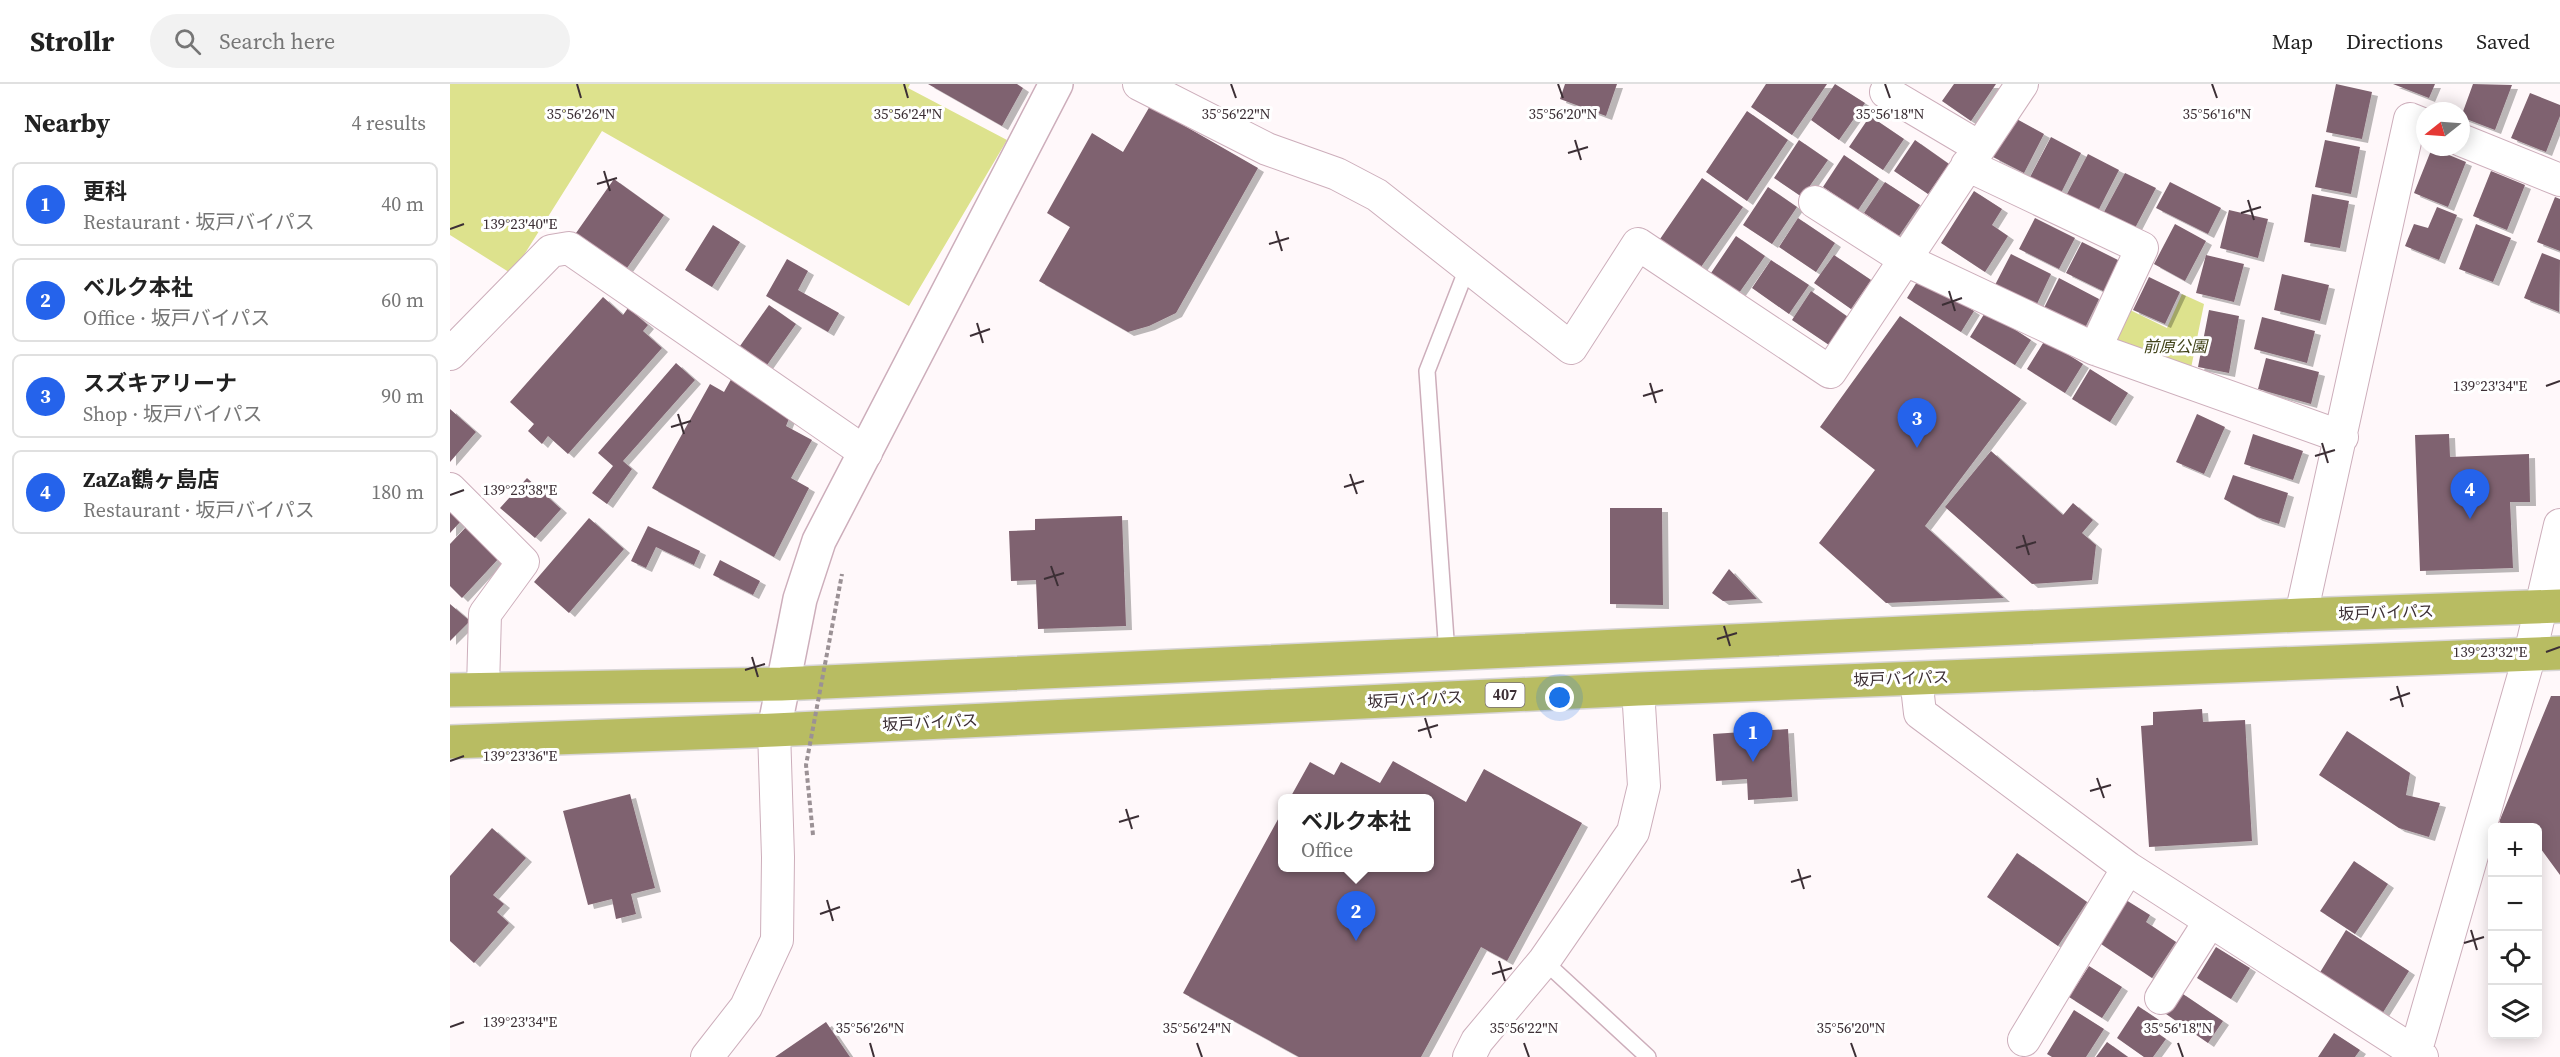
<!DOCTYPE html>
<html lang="en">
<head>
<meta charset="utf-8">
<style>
  body { margin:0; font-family:"Source Serif 4","Noto Sans JP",serif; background:#f2f2f2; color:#222 }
  .controls { position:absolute; right:18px; bottom:18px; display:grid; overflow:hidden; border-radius:9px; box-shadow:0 3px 15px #0003 }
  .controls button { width:54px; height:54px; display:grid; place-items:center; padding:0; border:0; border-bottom:2px solid #e0e0e0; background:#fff; color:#222; font:30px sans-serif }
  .compass { position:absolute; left:1966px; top:18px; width:54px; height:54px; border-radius:50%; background:#fff; box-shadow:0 3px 15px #0003; rotate:253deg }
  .you { position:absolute; left:1110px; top:614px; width:21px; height:21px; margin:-15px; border:4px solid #fff; border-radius:50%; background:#1a73e8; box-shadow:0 0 0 9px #1a73e833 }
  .badge { display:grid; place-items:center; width:39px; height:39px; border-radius:50%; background:#2563eb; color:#fff; font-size:20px; font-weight:700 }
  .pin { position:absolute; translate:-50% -50px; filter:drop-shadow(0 2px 3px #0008) }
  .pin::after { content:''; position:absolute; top:32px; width:21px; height:18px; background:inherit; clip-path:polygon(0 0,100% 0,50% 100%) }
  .popup { position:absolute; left:828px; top:710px; width:156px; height:78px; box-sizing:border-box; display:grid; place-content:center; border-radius:9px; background:#fff; filter:drop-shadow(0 2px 4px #0005); font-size:20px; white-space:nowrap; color:#767676 }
  .popup b { font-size:22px; color:#222 }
  .popup::after { content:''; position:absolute; left:50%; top:100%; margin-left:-12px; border:12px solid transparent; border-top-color:#fff }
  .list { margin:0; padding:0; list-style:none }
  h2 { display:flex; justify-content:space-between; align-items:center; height:78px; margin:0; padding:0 24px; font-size:26px }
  h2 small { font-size:20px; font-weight:400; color:#767676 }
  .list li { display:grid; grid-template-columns:39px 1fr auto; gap:18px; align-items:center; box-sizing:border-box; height:84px; margin:0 12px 12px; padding:0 12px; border:2px solid #e0e0e0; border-radius:9px }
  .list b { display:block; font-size:22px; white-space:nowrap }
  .list p { margin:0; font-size:20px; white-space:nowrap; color:#767676 }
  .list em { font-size:20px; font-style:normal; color:#767676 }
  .icon { flex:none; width:33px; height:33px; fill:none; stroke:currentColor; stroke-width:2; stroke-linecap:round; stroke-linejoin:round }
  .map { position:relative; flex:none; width:2110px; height:973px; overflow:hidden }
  header { display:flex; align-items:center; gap:36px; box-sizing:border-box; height:84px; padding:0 30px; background:#fff; border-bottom:2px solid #e0e0e0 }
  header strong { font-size:28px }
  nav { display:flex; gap:33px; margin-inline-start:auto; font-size:21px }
  .search { width:420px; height:54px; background:#f2f2f2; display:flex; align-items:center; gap:15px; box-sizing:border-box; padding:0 21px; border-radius:33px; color:#767676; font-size:22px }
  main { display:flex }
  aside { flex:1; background:#fff }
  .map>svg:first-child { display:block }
  .green { fill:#dde28d }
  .building { fill:#7f626f; filter:url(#shadow) }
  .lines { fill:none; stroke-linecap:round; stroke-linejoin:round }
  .service-casing { stroke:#cdaebb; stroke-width:18 }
  .minor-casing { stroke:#cdaebb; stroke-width:34 }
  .tertiary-casing { stroke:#cdaebb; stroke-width:36 }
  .trunk-casing { stroke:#d8d5d7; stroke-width:36 }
  .service { stroke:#fff; stroke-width:15 }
  .minor { stroke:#fff; stroke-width:32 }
  .tertiary { stroke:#fff; stroke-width:33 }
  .trunk { stroke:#b8bc62; stroke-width:33 }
  .path-bridge { stroke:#9b9195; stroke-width:4; stroke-dasharray:4.5 3; stroke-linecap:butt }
  .ticks { fill:none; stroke:#3c2f35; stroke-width:2 }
  .labels { text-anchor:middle; stroke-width:6; stroke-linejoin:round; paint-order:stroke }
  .shield { fill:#fff; stroke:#766d72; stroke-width:1.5 }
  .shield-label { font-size:15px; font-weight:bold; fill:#3c2f35 }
  .park-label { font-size:16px; font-style:italic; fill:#42441a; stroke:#fff }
  .street-label { font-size:16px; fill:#3c2f35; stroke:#fff }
  .ticks-label { font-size:15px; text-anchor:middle; fill:#3c2f35; stroke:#fff; stroke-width:6; stroke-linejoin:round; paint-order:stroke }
</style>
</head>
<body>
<header>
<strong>Strollr</strong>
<div class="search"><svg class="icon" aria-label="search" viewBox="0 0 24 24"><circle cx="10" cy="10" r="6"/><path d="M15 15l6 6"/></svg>Search here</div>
<nav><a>Map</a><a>Directions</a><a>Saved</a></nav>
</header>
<main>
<aside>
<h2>Nearby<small>4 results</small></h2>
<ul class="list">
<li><span class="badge">1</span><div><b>更科</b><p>Restaurant · 坂戸バイパス</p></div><em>40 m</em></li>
<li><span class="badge">2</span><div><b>ベルク本社</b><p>Office · 坂戸バイパス</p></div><em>60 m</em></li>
<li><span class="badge">3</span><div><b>スズキアリーナ</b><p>Shop · 坂戸バイパス</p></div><em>90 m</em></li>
<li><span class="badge">4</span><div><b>ZaZa鶴ヶ島店</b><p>Restaurant · 坂戸バイパス</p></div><em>180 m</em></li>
</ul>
</aside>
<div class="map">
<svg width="2110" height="973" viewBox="0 0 2110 973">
  <defs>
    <filter id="shadow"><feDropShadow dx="6" dy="4" stdDeviation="0" flood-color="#0004"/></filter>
  </defs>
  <rect width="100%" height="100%" fill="#fff8fa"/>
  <path class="green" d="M 0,0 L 460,0 L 458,4 L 557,56 L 459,222 L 152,47 L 62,190 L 0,151 Z
    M 1732,210 L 1754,220 L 1740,289 L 1670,262 L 1666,250 L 1678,225 L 1717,244 Z"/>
  <path class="building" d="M 478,0 L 567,0 L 573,4 L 552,42 Z
    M 1115,0 L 1167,0 L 1156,32 L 1110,15 Z
    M 1316,0 L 1377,0 L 1342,51 L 1301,23 Z
    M 1385,0 L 1415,19 L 1389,56 L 1361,36 Z
    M 1504,0 L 1546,0 L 1521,37 L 1492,17 Z
    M 1886,0 L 1922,8 L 1912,55 L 1876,48 Z
    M 1943,0 L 1985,0 L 1979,14 Z
    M 2023,0 L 2062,1 L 2045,46 L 2011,33 Z
    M 2080,9 L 2110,21 L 2110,32 L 2096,68 L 2061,54 Z
    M 700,22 L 808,84 L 726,229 L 699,242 L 678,248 L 589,197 L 620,143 L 597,129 L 642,49 L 673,68 Z
    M 1297,27 L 1338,56 L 1297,117 L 1256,88 Z
    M 1420,32 L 1454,55 L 1433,86 L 1399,63 Z
    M 1563,33 L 1594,50 L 1574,89 L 1543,73 Z
    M 1601,53 L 1631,69 L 1611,109 L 1580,93 Z
    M 1349,56 L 1378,76 L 1352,113 L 1324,94 Z
    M 1465,56 L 1499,80 L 1478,110 L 1444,87 Z
    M 1875,56 L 1910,63 L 1901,110 L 1865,103 Z
    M 1982,64 L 2016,78 L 1998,123 L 1964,109 Z
    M 1638,70 L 1669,86 L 1648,127 L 1617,110 Z
    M 1394,71 L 1429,95 L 1408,126 L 1373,103 Z
    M 2041,87 L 2075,101 L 2057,146 L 2023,132 Z
    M 1675,89 L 1706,104 L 1685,144 L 1654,128 Z
    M 1252,94 L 1293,123 L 1251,183 L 1210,155 Z
    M 164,95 L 214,131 L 177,184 L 126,149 Z
    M 1435,98 L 1470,121 L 1449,152 L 1414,129 Z
    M 1720,98 L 1771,124 L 1758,150 L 1706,124 Z
    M 1318,103 L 1347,123 L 1322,160 L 1293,141 Z
    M 1524,107 L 1552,125 L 1542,141 L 1558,152 L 1535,188 L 1491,159 Z
    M 1862,110 L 1899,117 L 1890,164 L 1854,158 Z
    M 2105,113 L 2110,115 L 2110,167 L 2087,158 Z
    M 1987,123 L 2007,131 L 1989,176 L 1955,162 L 1964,140 L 1978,144 Z
    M 1779,126 L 1818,135 L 1808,174 L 1770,164 Z
    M 1348,134 L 1385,159 L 1366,188 L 1329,163 Z
    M 1585,134 L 1625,154 L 1609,185 L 1569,165 Z
    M 1725,140 L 1756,157 L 1735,197 L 1704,180 Z
    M 2026,140 L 2061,154 L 2043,198 L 2009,185 Z
    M 263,141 L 290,158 L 262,203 L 235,186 Z
    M 1286,152 L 1315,172 L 1289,209 L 1261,189 Z
    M 1632,158 L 1672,178 L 1657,209 L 1616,189 Z
    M 2092,169 L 2110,176 L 2109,228 L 2074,214 Z
    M 1561,170 L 1601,190 L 1586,222 L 1545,201 Z
    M 1384,171 L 1421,196 L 1401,225 L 1364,199 Z
    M 1756,171 L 1794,180 L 1784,218 L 1746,209 Z
    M 337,175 L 358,187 L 348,206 L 389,229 L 378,248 L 316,212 Z
    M 1321,176 L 1359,201 L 1339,230 L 1302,204 Z
    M 1832,190 L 1879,201 L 1870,237 L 1824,226 Z
    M 1470,193 L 1524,227 L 1511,248 L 1457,214 Z
    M 1699,193 L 1730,208 L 1715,240 L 1683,226 Z
    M 1609,194 L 1649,215 L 1634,246 L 1593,226 Z
    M 1361,207 L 1398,233 L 1379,261 L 1342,236 Z
    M 153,213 L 173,231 L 178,224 L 198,241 L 193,247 L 212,264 L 118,370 L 98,352 L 92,360 L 78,347 L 84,340 L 60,318 Z
    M 319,221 L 346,240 L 317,281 L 290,262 Z
    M 1759,226 L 1789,232 L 1779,289 L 1748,283 Z
    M 1536,227 L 1581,256 L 1565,281 L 1520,253 Z
    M 1450,232 L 1571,315 L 1475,442 L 1554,514 L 1436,519 L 1369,459 L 1425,386 L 1370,343 Z
    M 1812,233 L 1865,247 L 1857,279 L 1804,265 Z
    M 1595,256 L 1633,280 L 1615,309 L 1577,285 Z
    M 1816,274 L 1869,288 L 1861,320 L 1808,305 Z
    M 226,279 L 245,296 L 173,377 L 182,385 L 157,420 L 142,409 L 163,382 L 148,369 Z
    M 1640,285 L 1678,309 L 1660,338 L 1622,315 Z
    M 283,292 L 340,332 L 336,342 L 362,356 L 341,394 L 359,404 L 324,473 L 202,404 L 260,300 L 274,308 Z
    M 0,325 L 26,348 L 0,378 Z
    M 1747,330 L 1775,343 L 1754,390 L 1726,378 Z
    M 1803,350 L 1853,367 L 1843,396 L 1794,380 Z
    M 1999,350 L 2000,373 L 2079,370 L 2080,418 L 2060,418 L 2063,484 L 1970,487 L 1965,351 Z
    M 1541,367 L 1613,431 L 1623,419 L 1643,436 L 1632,449 L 1646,461 L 1642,496 L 1582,500 L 1495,423 Z
    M 1783,391 L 1838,409 L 1829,440 L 1807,433 L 1774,415 Z
    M 77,394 L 111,425 L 85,454 L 50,424 Z
    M 1160,424 L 1212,424 L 1213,521 L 1160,520 Z
    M 0,426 L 11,437 L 0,449 Z
    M 672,432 L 676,542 L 588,545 L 586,496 L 561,497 L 559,447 L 585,446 L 585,435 Z
    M 139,434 L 174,465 L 119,529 L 84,498 Z
    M 198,442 L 250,467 L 244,481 L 206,463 L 196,484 L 181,477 Z
    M 16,443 L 50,473 L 12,514 L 0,502 L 0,460 Z
    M 270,476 L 310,497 L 303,511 L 263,491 Z
    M 1279,485 L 1307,515 L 1273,517 L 1262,509 Z
    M 0,520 L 20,537 L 0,557 Z
    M 2101,612 L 2110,612 L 2110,791 L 2088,761 L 2088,744 L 2061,744 L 2049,738 Z
    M 1752,625 L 1753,638 L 1795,636 L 1802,757 L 1699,763 L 1691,642 L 1703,641 L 1703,628 Z
    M 1338,645 L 1342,713 L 1298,716 L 1297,695 L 1266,697 L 1263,650 Z
    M 1897,647 L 1960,689 L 1956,711 L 1990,719 L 1979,753 L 1949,744 L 1869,691 Z
    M 943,677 L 1016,718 L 1034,685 L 1132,739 L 1057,877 L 1031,863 L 971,973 L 849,973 L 733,909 L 832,728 L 832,784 L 980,784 L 980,714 L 840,714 L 860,678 L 884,691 L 891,678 L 930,699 Z
    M 180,710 L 205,804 L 181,810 L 186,830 L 166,835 L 162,815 L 138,821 L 113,727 Z
    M 42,744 L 76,774 L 43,811 L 54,820 L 47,828 L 59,839 L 24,879 L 0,857 L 0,792 Z
    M 1567,769 L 1637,818 L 1608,862 L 1537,813 Z
    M 1904,777 L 1938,800 L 1905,850 L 1870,827 Z
    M 1676,816 L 1700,831 L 1696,838 L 1726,858 L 1702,894 L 1648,858 Z
    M 1896,846 L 1959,887 L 1932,930 L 1869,890 Z
    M 1766,863 L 1800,884 L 1781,915 L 1747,894 Z
    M 1639,882 L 1672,903 L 1652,934 L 1619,913 Z
    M 1730,908 L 1773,937 L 1758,959 L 1716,930 Z
    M 1688,922 L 1709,936 L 1703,946 L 1716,955 L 1703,973 L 1694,973 L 1667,954 Z
    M 1624,926 L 1654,945 L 1636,973 L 1602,973 L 1597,970 Z
    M 376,938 L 400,973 L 325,973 Z
    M 1884,949 L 1910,966 L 1905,973 L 1868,973 Z
    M 1657,958 L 1678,973 L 1646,973 Z"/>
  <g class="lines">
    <g class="service-casing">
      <path id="service" d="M 997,570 L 977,287 L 1018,182
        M 1094,877 L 1198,973"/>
    </g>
    <g class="minor-casing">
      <path id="minor" d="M 689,0 L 817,65 L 887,90 L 927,111 L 1121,264 L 1188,160 L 1380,288 L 1572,0
        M 1436,8 L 1529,63
        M 2011,56 L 2110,96
        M 1517,81 L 1692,164 L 1645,265
        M 1365,118 L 1456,176 L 1645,265 L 1892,353
        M 0,270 L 101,167 L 119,164 L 416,369
        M 0,405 L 73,478 L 35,530 L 33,604
        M 1851,531 L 1960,35 L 1975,41
        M 1466,594 L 1470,629 L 1678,784 L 1972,973
        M 1711,914 L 1760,837
        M 1574,956 L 1678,784
        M 257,973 L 296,923 L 327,856 L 328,773 L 324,646
        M 1019,973 L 1027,957 L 1094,877 L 1183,748 L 1194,702 L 1188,605
        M 1964,973 L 2080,570 L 2110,441"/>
    </g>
    <g class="tertiary-casing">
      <path id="tertiary" d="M 324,646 L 350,515 L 369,457 L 606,0"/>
    </g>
    <g class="trunk-casing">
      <path id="trunk" d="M 0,606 L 331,600 L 1851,531 L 2110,522
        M 0,658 L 324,646 L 1188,605 L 2110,569"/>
    </g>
    <use href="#service" class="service"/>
    <use href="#minor" class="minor"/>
    <use href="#tertiary" class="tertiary"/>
    <use href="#trunk" class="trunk"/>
    <path class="path-bridge" d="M 363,751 L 356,681 L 392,490"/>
  </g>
  <path class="ticks" d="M 127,0 L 131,14M 454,0 L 458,14M 781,0 L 786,14M 1108,0 L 1113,14M 1435,0 L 1440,14M 1762,0 L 1767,14M 1125,56 L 1131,76M 1118,69 L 1138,63M 154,87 L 160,107M 147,100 L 167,94M 1798,116 L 1804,136M 1791,129 L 1811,123M 0,145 L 14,140M 826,147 L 832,167M 819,160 L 839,154M 1499,207 L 1505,227M 1492,221 L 1512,214M 527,239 L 533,259M 520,252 L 540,245M 1200,299 L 1206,319M 2096,302 L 2110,297M 1193,312 L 1213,306M 228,330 L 234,350M 221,343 L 241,337M 1872,359 L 1878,379M 1865,372 L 1885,366M 900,390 L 907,410M 894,403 L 914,397M 0,411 L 14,406M 1573,451 L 1579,471M 1566,464 L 1586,458M 601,482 L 608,502M 594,495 L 614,489M 1274,542 L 1280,562M 1267,555 L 1287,549M 2096,568 L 2110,563M 302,573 L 308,593M 295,586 L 315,580M 1947,602 L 1953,623M 1940,616 L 1960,609M 975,634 L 981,654M 968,647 L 988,641M 0,677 L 14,672M 1647,694 L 1654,714M 1640,707 L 1661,701M 676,725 L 682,745M 669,738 L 689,732M 1348,785 L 1354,805M 1341,798 L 1361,792M 377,816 L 383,837M 370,830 L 390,823M 2021,846 L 2027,866M 2014,859 L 2034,853M 1049,877 L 1055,897M 1042,890 L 1062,884M 0,943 L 14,938M 420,959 L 424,973M 747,959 L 752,973M 1074,959 L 1079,973M 1401,959 L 1406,973M 1728,959 L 1733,973"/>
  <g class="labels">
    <rect class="shield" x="1035.5" y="599" width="39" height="24" rx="4.5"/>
    <g class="shield-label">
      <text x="1055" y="616">407</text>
    </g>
    <g class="park-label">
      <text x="1725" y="268">前原公園</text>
    </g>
    <g class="street-label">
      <text transform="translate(1936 528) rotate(-2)" y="6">坂戸バイパス</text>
      <text transform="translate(1451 594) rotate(-2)" y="6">坂戸バイパス</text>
      <text transform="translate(965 615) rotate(-3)" y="6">坂戸バイパス</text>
      <text transform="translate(480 638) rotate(-3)" y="6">坂戸バイパス</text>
    </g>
  </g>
  <g class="ticks-label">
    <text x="131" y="35">35°56'26"N</text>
    <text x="458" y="35">35°56'24"N</text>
    <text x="786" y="35">35°56'22"N</text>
    <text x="1113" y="35">35°56'20"N</text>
    <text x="1440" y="35">35°56'18"N</text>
    <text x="1767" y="35">35°56'16"N</text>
    <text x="70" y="145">139°23'40"E</text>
    <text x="2040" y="307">139°23'34"E</text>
    <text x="70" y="411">139°23'38"E</text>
    <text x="2040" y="573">139°23'32"E</text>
    <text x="70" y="677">139°23'36"E</text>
    <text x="70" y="943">139°23'34"E</text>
    <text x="420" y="949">35°56'26"N</text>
    <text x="747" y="949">35°56'24"N</text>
    <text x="1074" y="949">35°56'22"N</text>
    <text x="1401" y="949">35°56'20"N</text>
    <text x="1728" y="949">35°56'18"N</text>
  </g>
</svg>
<div class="controls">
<button>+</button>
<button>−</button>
<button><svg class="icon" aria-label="locate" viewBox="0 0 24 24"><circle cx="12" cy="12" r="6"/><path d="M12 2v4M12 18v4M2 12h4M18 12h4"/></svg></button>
<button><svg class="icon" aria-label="layers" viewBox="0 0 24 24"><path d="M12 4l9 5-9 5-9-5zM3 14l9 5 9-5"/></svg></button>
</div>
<svg class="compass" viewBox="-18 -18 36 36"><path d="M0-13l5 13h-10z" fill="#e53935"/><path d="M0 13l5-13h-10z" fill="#767676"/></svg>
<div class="you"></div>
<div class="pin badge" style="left:1303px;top:678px">1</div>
<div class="pin badge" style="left:906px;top:857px">2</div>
<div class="popup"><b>ベルク本社</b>Office</div>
<div class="pin badge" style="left:1467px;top:364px">3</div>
<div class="pin badge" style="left:2020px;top:435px">4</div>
</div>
</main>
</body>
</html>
